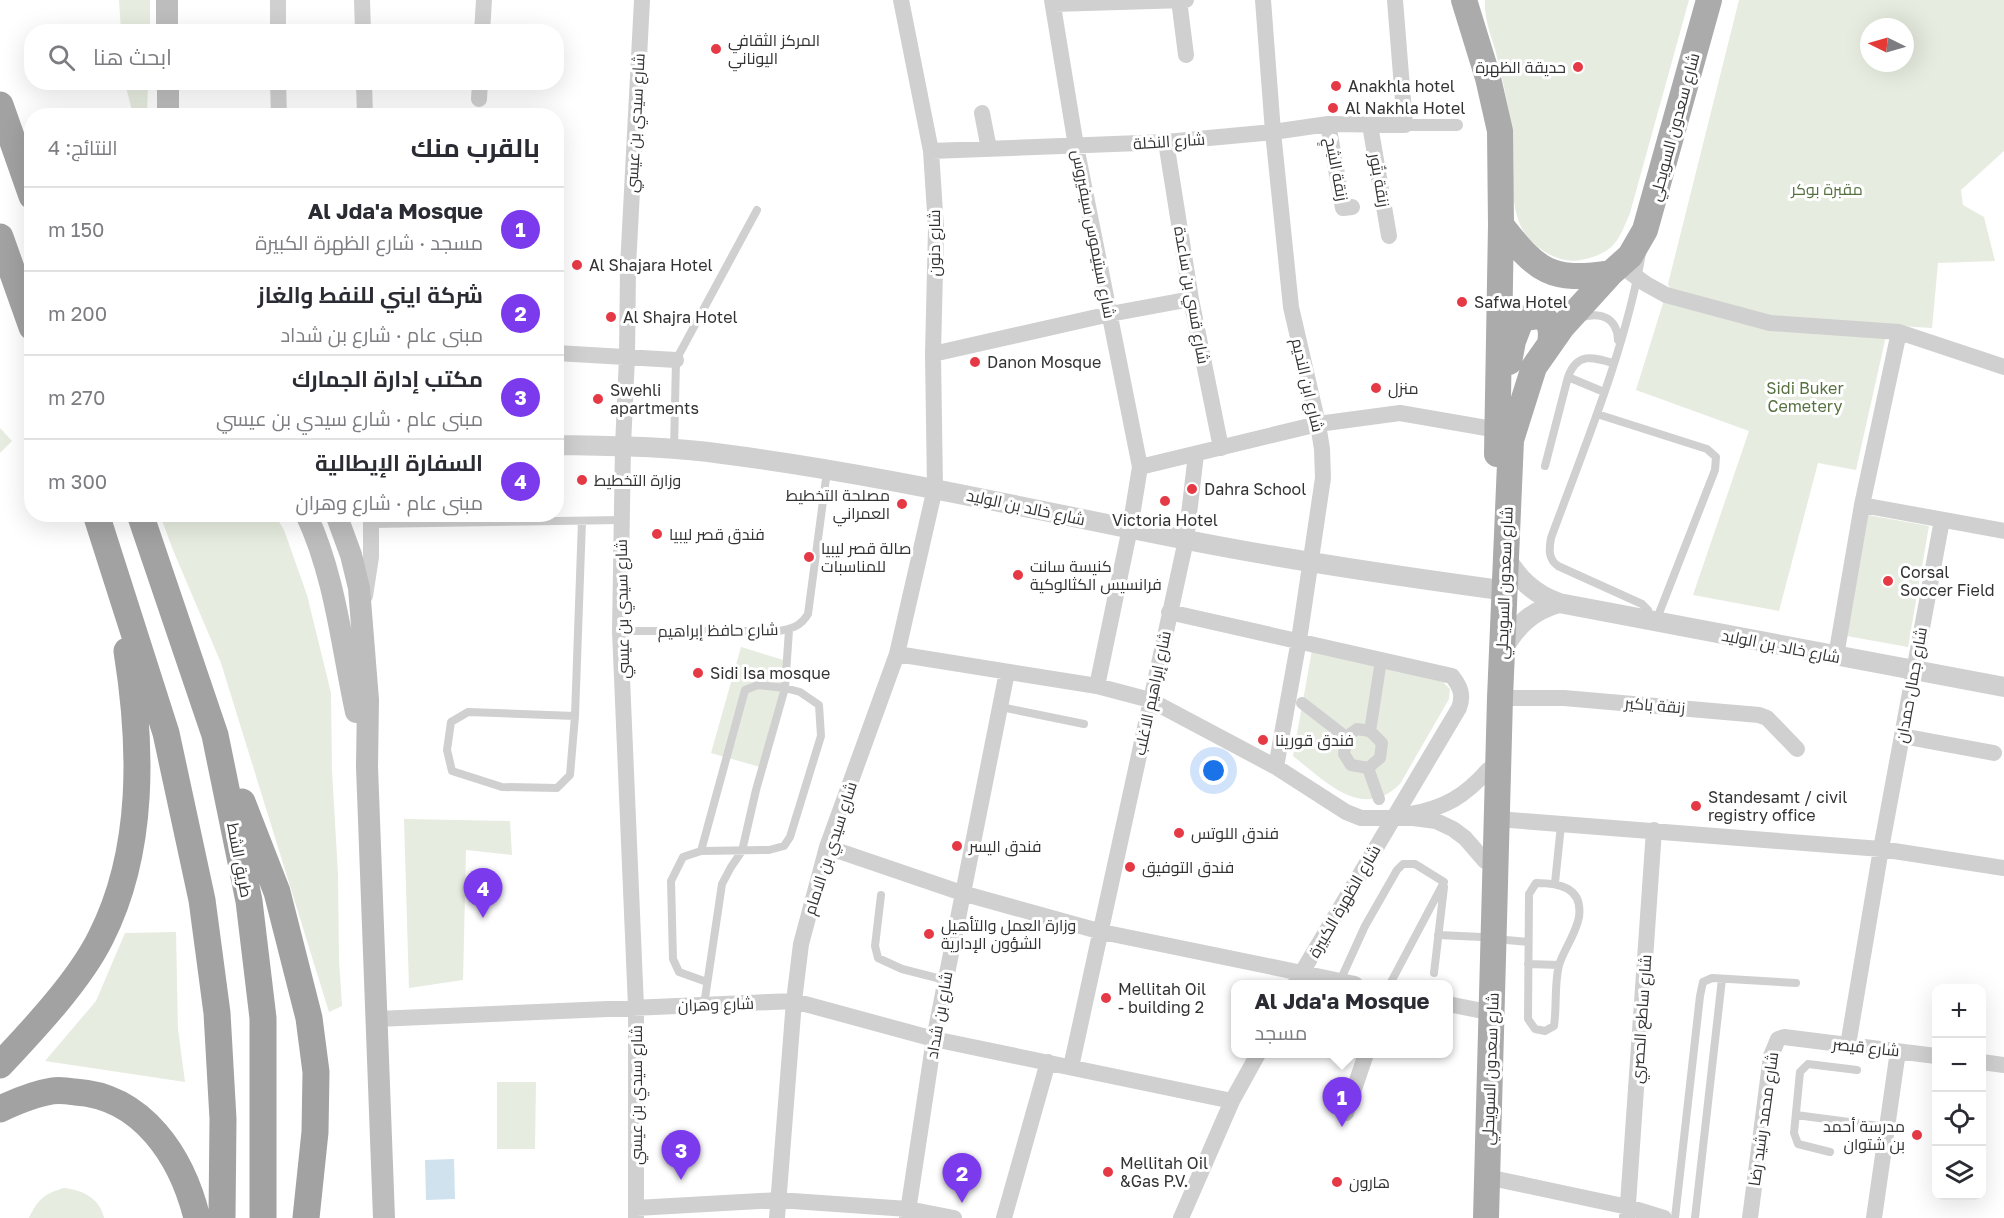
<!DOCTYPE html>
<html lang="ar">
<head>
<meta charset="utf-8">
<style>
  body { margin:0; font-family:"Golos Text",Cairo,sans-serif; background:#f7f7f7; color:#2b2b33; direction:rtl }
  .controls { position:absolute; right:18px; bottom:18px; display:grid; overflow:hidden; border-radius:12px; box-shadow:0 6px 24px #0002 }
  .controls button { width:54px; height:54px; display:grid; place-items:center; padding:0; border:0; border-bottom:2px solid #e1e1e2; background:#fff; color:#2b2b33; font:30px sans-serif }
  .compass { position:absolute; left:1860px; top:18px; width:54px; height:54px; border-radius:50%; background:#fff; box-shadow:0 6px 24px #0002; rotate:275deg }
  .you { position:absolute; left:1214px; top:771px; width:21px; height:21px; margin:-15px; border:4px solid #fff; border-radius:50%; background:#1a73e8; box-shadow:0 0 0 9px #1a73e833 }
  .badge { display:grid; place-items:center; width:39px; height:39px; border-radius:50%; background:#7c3aed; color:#fff; font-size:20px; font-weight:700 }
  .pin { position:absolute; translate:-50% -50px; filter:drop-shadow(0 2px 3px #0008) }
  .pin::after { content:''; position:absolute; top:32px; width:21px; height:18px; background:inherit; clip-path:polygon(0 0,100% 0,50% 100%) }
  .popup { position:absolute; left:1231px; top:980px; width:222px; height:78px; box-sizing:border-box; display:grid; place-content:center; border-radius:12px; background:#fff; filter:drop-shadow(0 2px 4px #0005); font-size:20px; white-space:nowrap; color:#7c7c81 }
  .popup b { font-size:22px; color:#2b2b33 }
  .popup::after { content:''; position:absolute; left:50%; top:100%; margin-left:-12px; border:12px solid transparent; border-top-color:#fff }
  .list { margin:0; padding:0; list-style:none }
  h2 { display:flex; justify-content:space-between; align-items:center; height:78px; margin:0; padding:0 24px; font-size:26px }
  h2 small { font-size:20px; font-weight:400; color:#7c7c81 }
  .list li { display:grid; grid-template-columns:39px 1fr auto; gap:18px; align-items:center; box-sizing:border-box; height:84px; padding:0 24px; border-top:2px solid #e1e1e2 }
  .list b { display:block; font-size:22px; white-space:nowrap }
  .list p { margin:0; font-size:20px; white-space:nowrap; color:#7c7c81 }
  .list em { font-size:20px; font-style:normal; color:#7c7c81 }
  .icon { flex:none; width:33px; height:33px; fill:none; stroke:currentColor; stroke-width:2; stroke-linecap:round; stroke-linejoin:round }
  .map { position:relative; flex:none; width:2004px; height:1218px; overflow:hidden; direction:ltr }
  .search { position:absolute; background:#fff; box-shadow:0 6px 24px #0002; left:24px; top:24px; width:540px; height:66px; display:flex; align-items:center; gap:15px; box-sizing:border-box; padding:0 21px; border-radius:24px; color:#7c7c81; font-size:22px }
  .panel { position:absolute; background:#fff; box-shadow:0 6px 24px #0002; left:24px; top:108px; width:540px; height:414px; border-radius:24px; direction:rtl }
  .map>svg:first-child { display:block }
  .green { fill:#e6ecdf; fill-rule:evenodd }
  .water { fill:#cfe2ee }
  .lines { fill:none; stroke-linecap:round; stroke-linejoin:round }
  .service { stroke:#d0d0d0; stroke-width:8 }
  .pedestrian { stroke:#d0d0d0; stroke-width:12 }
  .minor { stroke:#d0d0d0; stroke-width:16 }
  .tertiary { stroke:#d0d0d0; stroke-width:20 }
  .secondary { stroke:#bdbdbd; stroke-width:22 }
  .primary { stroke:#ababab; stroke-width:26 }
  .trunk { stroke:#a2a2a2; stroke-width:27 }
  .poi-dot { fill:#e63946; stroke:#fff; stroke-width:2 }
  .labels { text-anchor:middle; stroke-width:6; stroke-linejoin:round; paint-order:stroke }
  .poi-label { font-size:16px; fill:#333; stroke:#fff; text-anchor:start }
  .street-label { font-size:16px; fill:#333; stroke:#fff }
  .park-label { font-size:16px; fill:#56703f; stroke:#fff }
</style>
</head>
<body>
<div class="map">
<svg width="2004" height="1218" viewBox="0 0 2004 1218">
  <rect width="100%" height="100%" fill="#fff"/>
  <path class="green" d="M 119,0 L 150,0 L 150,31 L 121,31 Z
    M 1485,0 L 1689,0 L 1630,213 C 1618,242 1614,253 1581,260 C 1556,265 1527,244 1519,222 C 1508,190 1514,153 1510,121 C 1507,97 1501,73 1495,49 C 1490,33 1484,17 1485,0 Z
    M 1739,0 L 2004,0 L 2004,151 L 1961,190 L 1963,205 L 1984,217 L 1995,261 L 1938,263 L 1932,328 L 1769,318 L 1670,289 L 1668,284 ZM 1869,27 L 1905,27 L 1905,63 L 1869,63 Z
    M 125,83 L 148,83 L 147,115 L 133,115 Z
    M 1664,300 L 1886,336 L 1856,470 L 1818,463 L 1779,611 L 1693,595 L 1749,431 L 1636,390 Z
    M 0,428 L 12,441 L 0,453 Z
    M 160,515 L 275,515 L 284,530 L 307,595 L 331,693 L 332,771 L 338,874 L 339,961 L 342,1006 L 329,1012 L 221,663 L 173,550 Z
    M 1868,515 L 1929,526 L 1908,647 L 1847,636 Z
    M 741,647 L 790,662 L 760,767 L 711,753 Z
    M 1312,650 L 1443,682 L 1450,689 L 1449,699 L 1400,784 C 1362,822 1324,780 1293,756 Z
    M 404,819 L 510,821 L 512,855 L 466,850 L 463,980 L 409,988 Z
    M 176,932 L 178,1029 L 185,1082 L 45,1061 L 96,1001 L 125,933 Z
    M 497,1082 L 536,1082 L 535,1149 L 497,1149 Z
    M 64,1188 C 82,1190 100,1198 104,1218 L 29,1218 C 38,1199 44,1194 64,1188 Z"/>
  <path class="water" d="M 454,1159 L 455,1199 L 426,1200 L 425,1160 Z"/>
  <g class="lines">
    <path class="service" d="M 1642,253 C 1625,351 1585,445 1551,538 C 1549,549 1548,559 1558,566 L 1642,604 L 1648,610 L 1651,621
      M 1579,318 C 1600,311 1617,317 1618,340
      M 1568,377 L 1604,392
      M 1597,414 L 1707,449 L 1716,457 L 1715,470 L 1656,621
      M 674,450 L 676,360 L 757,210
      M 1545,466 L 1568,377 C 1577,352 1593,357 1613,363
      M 371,524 L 622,520
      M 620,631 L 778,631 C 792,629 801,626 808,614 L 827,471
      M 1001,707 L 1084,724
      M 575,716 L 468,712 L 451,722 L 447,750 L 452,771 L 502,787 L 557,788 L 570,775 L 575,716 L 582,521
      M 701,851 L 745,690 L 758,685 L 785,688 L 800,692 L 819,705 L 821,736 L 790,837 L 784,846 L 769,850 L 701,851 L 683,857 L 671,881 L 673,959 L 679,972 L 707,982
      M 1536,883 C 1559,883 1583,887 1579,917 C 1576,934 1564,949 1559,965 C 1554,985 1557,1006 1554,1026 L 1545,1031 L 1535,1029 L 1528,1019 L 1529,894 Z
      M 1555,883 L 1561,825
      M 881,895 L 875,946 L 878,958 L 902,969 L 945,980
      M 1438,935 L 1482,937
      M 1495,939 L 1528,942
      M 1528,964 L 1559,965
      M 1434,973 L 1444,887
      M 1340,981 L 1365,926 L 1397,870 L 1403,864 L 1415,864 L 1444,882
      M 1390,984 L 1444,882
      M 704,1005 L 722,884 L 731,867 L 742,851 L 756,790 L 785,688 L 789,630
      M 1796,1115 L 1887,1127
      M 1830,1152 L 1798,1144 L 1794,1133 L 1800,1072 L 1808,1064 L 1857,1070
      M 1675,1218 L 1700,996 L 1703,982 L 1712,978 L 1796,983
      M 1695,1218 L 1722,979"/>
    <path class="pedestrian" d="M 1405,125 L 1457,125
      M 1302,703 L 1346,737
      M 1357,729 L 1370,731 L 1382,743 L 1380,758 L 1368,768 L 1351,765 L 1344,754 L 1346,737 Z
      M 1370,731 L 1380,667
      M 1368,768 L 1379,799"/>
    <path class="minor" d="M 278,0 L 278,32
      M 362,0 L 363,32
      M 1052,0 L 1076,146 L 1140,467 L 1130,528 L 1097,686
      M 1179,0 L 1186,55
      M 1263,0 L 1273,132 L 1291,307 L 1318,424 L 1322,449 L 1323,478 L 1299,640 L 1276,767
      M 1053,4 L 1186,0
      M 482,32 L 484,0
      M 278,82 L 279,116
      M 364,82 L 365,116
      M 479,99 L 480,82
      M 982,113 L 989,149
      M 1328,124 L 1343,208 L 1352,207
      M 1370,125 L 1389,236
      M 1166,142 L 1191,299 L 1221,448
      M 931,151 L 1166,142 L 1273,132 L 1328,124 L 1405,125 L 1395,0
      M 1620,265 L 1646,284 L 1666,295 L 1770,323 L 1899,332 L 2004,367
      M 556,353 L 676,360
      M 933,354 L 1110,314 L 1191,299
      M 1140,467 L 1318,424 L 1400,413 L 1498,430
      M 1862,505 L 2004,531
      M 365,596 L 371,557 L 371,514
      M 1169,612 L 1452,676 C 1460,686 1464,695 1459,708 L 1295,984
      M 897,654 L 1097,686 L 1150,700 L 1276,767 L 1346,812 L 1361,818 L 1413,818 L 1436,821 L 1453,829 L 1465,838 L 1485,861
      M 1836,656 L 1862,505 L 1899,332
      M 1500,698 L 1564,698 L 1759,715 L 1767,718 L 1797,749
      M 1902,736 L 1994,753
      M 1411,814 C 1445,808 1465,796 1488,770
      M 1497,819 L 1881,849 L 2004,868
      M 827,847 L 962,893 L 1102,932 L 1355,984
      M 1448,1004 L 1483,1011
      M 377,1019 L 794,1001 L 934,1039 L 1232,1101
      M 1848,1045 L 1881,849 L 1942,520
      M 1982,1062 L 2004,1065
      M 1071,1067 L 1186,540 L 1196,454
      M 1346,1113 L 1366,1054
      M 1487,1177 L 1628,1207 L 1664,1218
      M 636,1208 L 778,1200 L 908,1209 L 954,1218
      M 636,1218 L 636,1007 L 620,631 L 623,446 L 627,357 L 628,267 L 642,0
      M 777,1218 L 794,1001 L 801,944 L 827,847 L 897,654 L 935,488 L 933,354 L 936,228 L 931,151 L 901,0
      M 907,1218 L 934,1039 L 1007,672
      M 1004,1218 L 1048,1062
      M 1181,1218 L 1232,1101 L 1258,1054
      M 1627,1218 L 1654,830
      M 1750,1218 L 1771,1056 L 1778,1039 L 1784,1037 L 1936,1056
      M 1874,1218 L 1898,1051"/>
    <path class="tertiary" d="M 556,445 C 612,446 668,446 723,454 C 879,474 1033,510 1187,540 C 1288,560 1390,575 1493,589
      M 1505,556 C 1518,579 1534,594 1559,603 L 2004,687
      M 1502,651 C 1516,626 1531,611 1559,603"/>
    <path class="secondary" d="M 167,0 L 167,32
      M 168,82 L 168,116
      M 306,514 C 335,575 342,647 356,712
      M 336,514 L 351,555 L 359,588 L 368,700 L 367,767 L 384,1218"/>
    <path class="primary" d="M 1464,0 L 1488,78 L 1500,131 L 1501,225 L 1497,454
      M 1501,225 C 1538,272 1550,282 1611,273
      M 1509,362 L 1513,341 L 1521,320 C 1544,311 1554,320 1550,344
      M 1486,1218 L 1500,698 L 1511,440 L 1534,367 L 1562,327 L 1611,273 L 1630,256 L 1645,230 L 1709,0"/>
    <path class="trunk" d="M 0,105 L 32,196
      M 0,237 L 32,327
      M 96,514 L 166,733 L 202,900 L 217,1013 L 223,1119 L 222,1218
      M 140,514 L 215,735 L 249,901 L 263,1018 L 263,1218
      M 242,802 L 277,892 L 309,1018 L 316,1072 L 315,1132 L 306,1218
      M 0,1065 C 33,1030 80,980 101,937 C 145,850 142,745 127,651
      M 0,1109 C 17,1101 33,1094 52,1091 C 59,1090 68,1091 75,1092 C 143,1096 182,1157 197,1218"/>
  </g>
  <g class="poi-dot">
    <circle cx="716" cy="49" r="6"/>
    <circle cx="1578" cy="67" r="6"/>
    <circle cx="1336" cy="86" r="6"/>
    <circle cx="1333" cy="108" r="6"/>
    <circle cx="577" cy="265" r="6"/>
    <circle cx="1462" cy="302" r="6"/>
    <circle cx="611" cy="317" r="6"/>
    <circle cx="975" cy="362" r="6"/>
    <circle cx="1376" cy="388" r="6"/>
    <circle cx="598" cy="399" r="6"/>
    <circle cx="582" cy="480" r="6"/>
    <circle cx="1192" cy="489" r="6"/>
    <circle cx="1165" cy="501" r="6"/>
    <circle cx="902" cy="504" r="6"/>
    <circle cx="657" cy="534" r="6"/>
    <circle cx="809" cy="557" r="6"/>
    <circle cx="1018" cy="575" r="6"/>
    <circle cx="1888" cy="581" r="6"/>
    <circle cx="698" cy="673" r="6"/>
    <circle cx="1263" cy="740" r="6"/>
    <circle cx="1696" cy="806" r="6"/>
    <circle cx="1179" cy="833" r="6"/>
    <circle cx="957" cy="846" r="6"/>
    <circle cx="1130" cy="867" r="6"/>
    <circle cx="929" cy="934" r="6"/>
    <circle cx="1106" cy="998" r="6"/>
    <circle cx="1917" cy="1135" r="6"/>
    <circle cx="1108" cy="1172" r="6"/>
    <circle cx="1337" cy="1182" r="6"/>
  </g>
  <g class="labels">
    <g class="poi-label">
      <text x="728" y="46">المركز الثقافي<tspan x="728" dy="18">اليوناني</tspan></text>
      <text x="1566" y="73" text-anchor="end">حديقة الظهرة</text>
      <text x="1348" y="92">Anakhla hotel</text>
      <text x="1345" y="114">Al Nakhla Hotel</text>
      <text x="589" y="271">Al Shajara Hotel</text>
      <text x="1474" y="308">Safwa Hotel</text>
      <text x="623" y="323">Al Shajra Hotel</text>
      <text x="987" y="368">Danon Mosque</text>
      <text x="1388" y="394">منزل</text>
      <text x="610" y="396">Swehli<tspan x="610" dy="18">apartments</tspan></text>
      <text x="594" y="486">وزارة التخطيط</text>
      <text x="1204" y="495">Dahra School</text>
      <text x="890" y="501" text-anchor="end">مصلحة التخطيط<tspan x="890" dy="18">العمراني</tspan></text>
      <text x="1165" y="526" text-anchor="middle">Victoria Hotel</text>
      <text x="669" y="540">فندق قصر ليبيا</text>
      <text x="821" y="554">صالة قصر ليبيا<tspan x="821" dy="18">للمناسبات</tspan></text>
      <text x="1030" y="572">كنيسة سانت<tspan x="1030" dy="18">فرانسيس الكثالوكية</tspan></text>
      <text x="1900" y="578">Corsal<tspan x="1900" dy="18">Soccer Field</tspan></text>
      <text x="710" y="679">Sidi Isa mosque</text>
      <text x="1275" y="746">فندق قورينا</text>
      <text x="1708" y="803">Standesamt / civil<tspan x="1708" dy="18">registry office</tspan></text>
      <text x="1191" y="839">فندق اللوتس</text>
      <text x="969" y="852">فندق اليسر</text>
      <text x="1142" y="873">فندق التوفيق</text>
      <text x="941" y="931">وزارة العمل والتأهيل<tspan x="941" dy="18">الشؤون الإدارية</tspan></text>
      <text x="1118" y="995">Mellitah Oil<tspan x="1118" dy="18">- building 2</tspan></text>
      <text x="1905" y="1132" text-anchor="end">مدرسة أحمد<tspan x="1905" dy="18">بن شتوان</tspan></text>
      <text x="1120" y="1169">Mellitah Oil<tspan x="1120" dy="18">&amp;Gas P.V.</tspan></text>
      <text x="1349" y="1188">هارون</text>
    </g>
    <g class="street-label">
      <text transform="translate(635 123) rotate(-87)" y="6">شارع سيدي بن عيسي</text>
      <text transform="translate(1674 127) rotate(-75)" y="6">شارع سعدون السويحلي</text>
      <text transform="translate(1169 141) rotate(-4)" y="6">شارع النخلة</text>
      <text transform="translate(1337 169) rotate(79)" y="6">ْزنقة الشِحٍ</text>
      <text transform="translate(1380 180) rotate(80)" y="6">زنقة بتٌور</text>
      <text transform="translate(1094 234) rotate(79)" y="6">شارع سبتيموس سيفيروس</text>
      <text transform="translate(934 243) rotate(-90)" y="6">شارع دنون</text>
      <text transform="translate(1192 295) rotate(80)" y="6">شارع قسي بن ساعدة</text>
      <text transform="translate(1308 385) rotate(77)" y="6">شارع ابن النديم</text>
      <text transform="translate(1026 507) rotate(12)" y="6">شارع خالد بن الوليد</text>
      <text transform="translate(1504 583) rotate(-88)" y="6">شارع سعدون السويحلي</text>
      <text transform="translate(622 609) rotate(-91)" y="6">شارع سيدي بن عيسي</text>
      <text transform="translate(718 630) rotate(-1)" y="6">شارع حافظ إبراهيم</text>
      <text transform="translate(1781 646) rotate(11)" y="6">شارع خالد بن الوليد</text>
      <text transform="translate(1911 685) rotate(-80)" y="6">شارع جمال حمدان</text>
      <text transform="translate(1152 693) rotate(-78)" y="6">شارع إبراهيم الاغلب</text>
      <text transform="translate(1655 705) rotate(5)" y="6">زنقة باكير</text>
      <text transform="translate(830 848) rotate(-72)" y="6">شارع سيدي بن الامام</text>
      <text transform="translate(240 860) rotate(79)" y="6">طريق الشط</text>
      <text transform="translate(1344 901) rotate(-60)" y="6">شارع الظهرة الكبيرة</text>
      <text transform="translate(716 1004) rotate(-2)" y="6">شارع وهران</text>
      <text transform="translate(939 1015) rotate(-80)" y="6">شارع بن شداد</text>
      <text transform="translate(1641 1019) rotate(-86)" y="6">شارع ساطع الحصري</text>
      <text transform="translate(1866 1047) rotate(6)" y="6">شارع قيصر</text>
      <text transform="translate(1490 1069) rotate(-88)" y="6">شارع سعدون السويحلي</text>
      <text transform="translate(636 1095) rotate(-90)" y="6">شارع سيدي بن عيسي</text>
      <text transform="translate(1763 1119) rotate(-82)" y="6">شارع محمد رشيد رضا</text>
    </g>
    <g class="park-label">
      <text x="1827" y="195">مقبرة بوكر</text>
      <text x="1805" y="394">Sidi Buker<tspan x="1805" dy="18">Cemetery</tspan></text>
    </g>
  </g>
</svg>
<div class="controls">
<button>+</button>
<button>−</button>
<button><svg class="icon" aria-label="locate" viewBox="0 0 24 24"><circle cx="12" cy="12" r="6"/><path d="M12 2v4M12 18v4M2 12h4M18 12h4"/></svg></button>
<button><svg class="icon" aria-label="layers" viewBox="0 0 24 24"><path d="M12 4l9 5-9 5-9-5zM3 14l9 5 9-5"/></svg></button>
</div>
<svg class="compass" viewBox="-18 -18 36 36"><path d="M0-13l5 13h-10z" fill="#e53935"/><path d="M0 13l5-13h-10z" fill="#7c7c81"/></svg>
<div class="you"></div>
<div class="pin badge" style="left:1342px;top:1127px">1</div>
<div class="popup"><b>Al Jda'a Mosque</b>مسجد</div>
<div class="pin badge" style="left:962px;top:1203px">2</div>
<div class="pin badge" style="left:681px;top:1180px">3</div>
<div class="pin badge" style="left:483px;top:918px">4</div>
<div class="search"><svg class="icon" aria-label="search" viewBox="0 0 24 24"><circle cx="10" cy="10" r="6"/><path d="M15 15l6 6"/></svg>ابحث هنا</div>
<section class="panel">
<h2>بالقرب منك<small>النتائج: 4</small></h2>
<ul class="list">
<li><span class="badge">1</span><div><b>Al Jda'a Mosque</b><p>مسجد · شارع الظهرة الكبيرة</p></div><em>150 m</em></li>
<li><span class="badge">2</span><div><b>شركة ايني للنفط والغاز</b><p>مبنى عام · شارع بن شداد</p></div><em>200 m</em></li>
<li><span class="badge">3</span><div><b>مكتب إدارة الجمارك</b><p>مبنى عام · شارع سيدي بن عيسي</p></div><em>270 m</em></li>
<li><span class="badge">4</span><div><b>السفارة الإيطالية</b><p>مبنى عام · شارع وهران</p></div><em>300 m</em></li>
</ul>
</section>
</div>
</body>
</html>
